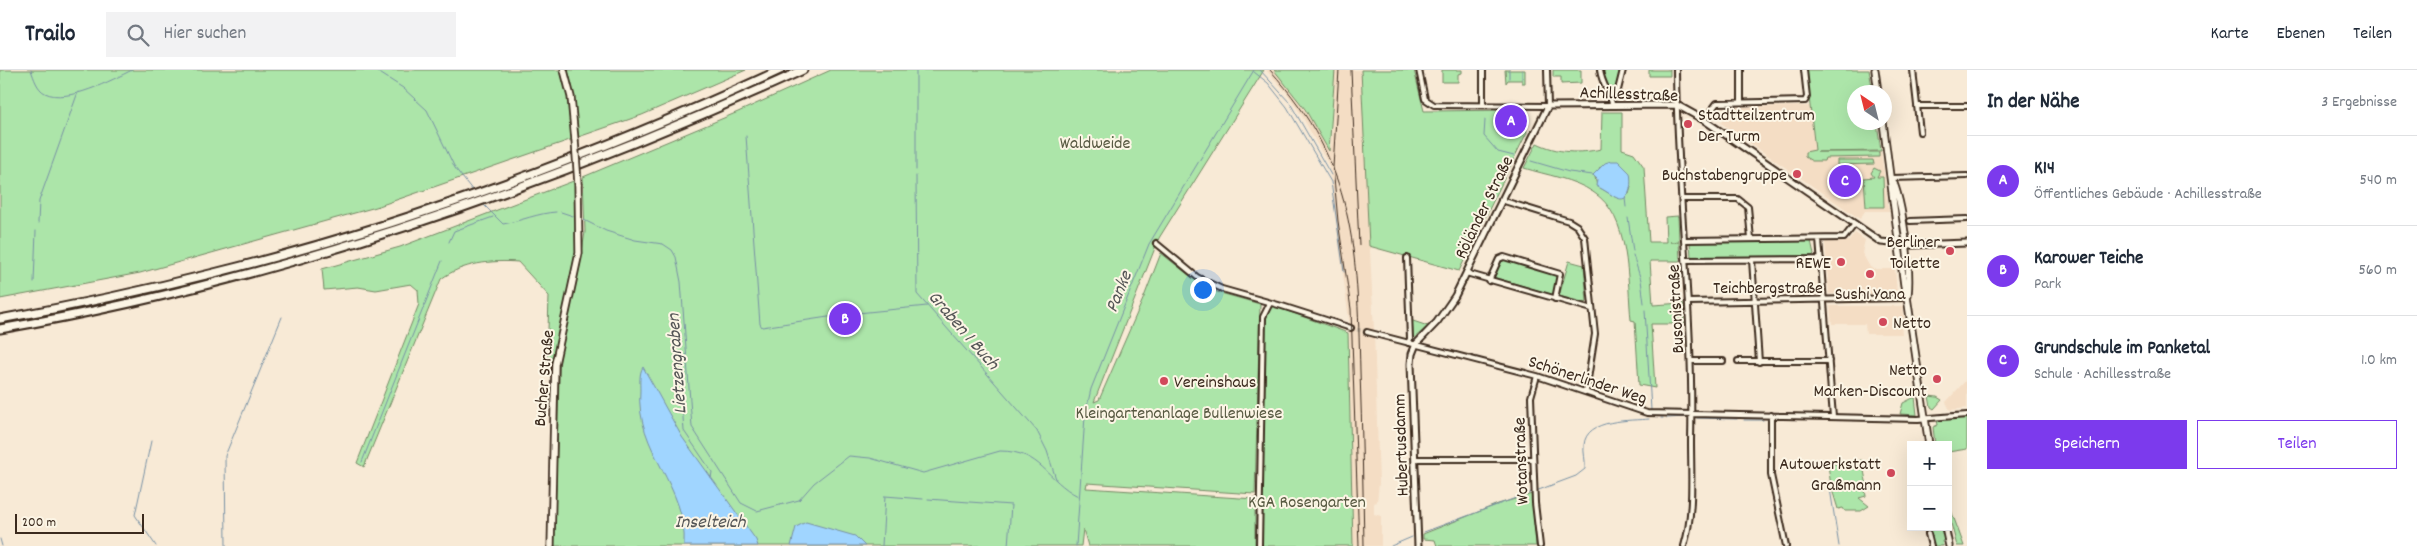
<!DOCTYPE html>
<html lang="de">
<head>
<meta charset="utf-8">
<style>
  body { margin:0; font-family:Dekko,sans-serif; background:#f2f2f3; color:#1f2937 }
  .controls { position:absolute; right:15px; bottom:15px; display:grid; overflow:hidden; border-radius:0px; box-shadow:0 5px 20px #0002 }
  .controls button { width:45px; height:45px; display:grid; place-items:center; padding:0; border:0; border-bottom:1px solid #e0e1e3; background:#fff; color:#1f2937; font:25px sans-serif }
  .compass { position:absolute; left:1847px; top:15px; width:45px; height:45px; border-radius:50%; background:#fff; box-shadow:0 5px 20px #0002; rotate:325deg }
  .scale { position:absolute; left:15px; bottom:12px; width:129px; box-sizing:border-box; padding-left:5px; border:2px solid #3b2a1e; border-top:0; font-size:14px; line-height:18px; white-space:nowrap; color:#3b2a1e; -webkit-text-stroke:4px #fcf5e5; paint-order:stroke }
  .you { position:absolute; left:1202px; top:219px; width:18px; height:18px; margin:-12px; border:4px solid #fff; border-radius:50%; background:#1a73e8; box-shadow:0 0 0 8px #1a73e833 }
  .badge { display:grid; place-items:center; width:32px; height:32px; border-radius:50%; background:#7c3aed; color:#fff; font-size:16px; font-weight:700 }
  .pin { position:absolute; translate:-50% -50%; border:2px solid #fff; box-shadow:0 1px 5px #0006 }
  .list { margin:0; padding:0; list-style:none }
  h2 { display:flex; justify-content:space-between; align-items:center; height:65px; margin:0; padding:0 20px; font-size:21px }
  h2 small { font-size:16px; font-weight:400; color:#747a83 }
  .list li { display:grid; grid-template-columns:32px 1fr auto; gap:15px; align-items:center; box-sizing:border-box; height:90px; padding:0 20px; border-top:1px solid #e0e1e3 }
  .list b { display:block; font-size:19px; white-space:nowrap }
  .list p { margin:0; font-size:16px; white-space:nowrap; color:#747a83 }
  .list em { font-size:16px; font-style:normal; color:#747a83 }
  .actions { display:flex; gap:10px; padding:15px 20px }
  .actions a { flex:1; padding:11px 0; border:1px solid #7c3aed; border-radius:0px; text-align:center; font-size:18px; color:#7c3aed }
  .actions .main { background:#7c3aed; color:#fff }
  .icon { flex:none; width:28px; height:28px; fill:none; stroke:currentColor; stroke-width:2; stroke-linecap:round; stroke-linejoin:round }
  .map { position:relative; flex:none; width:1967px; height:476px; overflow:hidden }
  header { display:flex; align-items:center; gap:30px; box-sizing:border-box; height:70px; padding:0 25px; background:#fff; border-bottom:1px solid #e0e1e3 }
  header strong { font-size:24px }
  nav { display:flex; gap:28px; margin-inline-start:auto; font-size:18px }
  .search { width:350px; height:45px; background:#f2f2f3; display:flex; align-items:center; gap:12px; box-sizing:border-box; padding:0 18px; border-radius:0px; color:#747a83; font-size:19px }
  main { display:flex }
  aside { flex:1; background:#fff }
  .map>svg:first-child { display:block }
  .built { fill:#f4ddc4 }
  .green { fill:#ace5a9; stroke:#748864; fill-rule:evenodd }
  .water { fill:#a0d5ff; stroke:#7891a5 }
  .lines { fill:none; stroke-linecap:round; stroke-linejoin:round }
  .stream { stroke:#7891a5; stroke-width:1 }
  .minor-tunnel { stroke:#d2c4b1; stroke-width:4; stroke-dasharray:4 2; stroke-linecap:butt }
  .minor-casing { stroke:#3b2a1e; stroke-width:8 }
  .tertiary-casing { stroke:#3b2a1e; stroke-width:9 }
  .secondary-casing { stroke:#3b2a1e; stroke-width:9 }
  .motorway-casing { stroke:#3b2a1e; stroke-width:11 }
  .minor { stroke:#fcf5e5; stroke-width:4 }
  .tertiary { stroke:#fcf5e5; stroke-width:5 }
  .secondary { stroke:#fcf5e5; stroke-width:5.5 }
  .motorway { stroke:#fcf5e5; stroke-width:7 }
  .tram { stroke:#3b2a1e; stroke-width:1 }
  .rail { stroke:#3b2a1e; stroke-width:1 }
  .secondary-bridge-casing { stroke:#3b2a1e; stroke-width:9; stroke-linecap:butt }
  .secondary-bridge { stroke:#fcf5e5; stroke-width:5.5 }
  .poi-dot { fill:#d1495b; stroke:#fcf5e5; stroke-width:2 }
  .labels { text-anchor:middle; stroke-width:4; stroke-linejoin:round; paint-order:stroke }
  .street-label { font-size:18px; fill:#3b2a1e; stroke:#fcf5e5 }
  .poi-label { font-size:18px; fill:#3b2a1e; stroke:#fcf5e5; text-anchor:end }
  .park-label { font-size:18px; fill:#575941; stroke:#fcf5e5 }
  .water-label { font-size:19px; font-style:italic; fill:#545556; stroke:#fcf5e5 }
</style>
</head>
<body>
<header>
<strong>Trailo</strong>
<div class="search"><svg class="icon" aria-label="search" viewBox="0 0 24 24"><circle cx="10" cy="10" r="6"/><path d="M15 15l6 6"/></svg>Hier suchen</div>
<nav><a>Karte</a><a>Ebenen</a><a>Teilen</a></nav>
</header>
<main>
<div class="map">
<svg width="1967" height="476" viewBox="0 0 1967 476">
  <rect width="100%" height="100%" fill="#f8ead6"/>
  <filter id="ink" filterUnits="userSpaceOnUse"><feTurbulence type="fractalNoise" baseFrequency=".02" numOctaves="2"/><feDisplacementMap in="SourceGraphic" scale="10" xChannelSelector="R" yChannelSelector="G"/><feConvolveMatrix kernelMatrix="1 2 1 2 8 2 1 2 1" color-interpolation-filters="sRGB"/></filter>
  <g filter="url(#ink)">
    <path class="built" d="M 1266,0 L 1274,0 L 1281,7 L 1331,76 L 1335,0 L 1361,0 L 1374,261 L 1379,413 L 1377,432 L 1374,433 L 1374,444 L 1381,446 L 1381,476 L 1353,476 L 1349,250 L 1329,96 L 1302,46 L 1286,22 Z
      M 1810,36 L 1815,81 L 1881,81 L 1889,141 L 1865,141 L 1860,149 L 1721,53 L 1732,37 Z
      M 1855,163 L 1865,170 L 1862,183 L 1870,197 L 1873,199 L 1895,199 L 1897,224 L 1829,224 L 1825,173 L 1827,171 L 1849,171 Z
      M 1830,236 L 1903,236 L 1905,254 L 1901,254 L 1902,264 L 1866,264 L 1865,254 L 1832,254 Z
      M 1967,309 L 1967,338 L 1950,340 L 1946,332 Z"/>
    <path class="green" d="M 0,0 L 746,0 L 642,45 L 376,137 L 140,203 L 0,229 Z
      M 831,0 L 1264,0 L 1159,168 L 1094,332 L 1099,330 L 1144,227 L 1161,183 L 1195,210 L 1217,222 L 1260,234 L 1255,424 L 1087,413 L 1086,418 L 1255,429 L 1255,476 L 1088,476 L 1083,459 L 1081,476 L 554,476 L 560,278 L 580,195 L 585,162 L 583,107 L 738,42 Z
      M 1274,0 L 1335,0 L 1329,81 L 1305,39 Z
      M 1361,0 L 1414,0 L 1424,41 L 1521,40 L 1522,42 L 1516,43 L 1511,49 L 1503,51 L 1506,60 L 1512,56 L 1520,61 L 1520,66 L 1522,64 L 1521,61 L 1526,58 L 1527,62 L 1459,201 L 1369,176 Z
      M 1442,0 L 1462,0 L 1462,3 L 1458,4 L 1458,12 L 1442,12 Z
      M 1505,0 L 1525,0 L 1525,13 L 1522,13 L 1522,10 L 1508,10 L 1506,13 Z
      M 1553,0 L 1581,0 L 1581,13 L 1561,14 L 1561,7 L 1553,7 Z
      M 1602,0 L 1622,0 L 1619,16 L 1614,23 L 1608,22 Z
      M 1649,0 L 1670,0 L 1670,6 L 1649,6 Z
      M 1806,0 L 1869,0 L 1873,22 L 1854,22 L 1854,52 L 1877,53 L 1881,81 L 1817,82 L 1879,82 L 1879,87 L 1825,88 L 1824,91 L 1812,91 L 1805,87 L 1805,82 L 1815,80 Z
      M 1602,42 L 1622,42 L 1622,79 L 1634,83 L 1644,97 L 1649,172 L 1666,172 L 1665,147 L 1678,146 L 1679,171 L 1670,172 L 1679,172 L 1680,191 L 1650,191 L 1653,235 L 1683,233 L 1684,254 L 1651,254 L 1655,318 L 1639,315 L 1635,251 L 1631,250 C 1627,210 1631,146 1593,122 C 1574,109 1546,105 1524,98 L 1537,73 C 1558,83 1578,84 1601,79 ZM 1600,97 L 1631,117 L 1629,124 L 1615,127 L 1597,116 L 1595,107 Z
      M 1837,90 L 1873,90 L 1874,94 L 1837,95 Z
      M 1874,98 L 1880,101 L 1877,107 L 1883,107 L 1884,137 L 1866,137 L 1864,108 L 1874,107 L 1871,103 Z
      M 576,110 L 578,165 L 574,197 L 552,293 L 547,294 L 549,226 L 518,192 C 492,190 462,193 441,209 L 364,397 L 357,393 L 419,234 L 418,220 L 411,214 L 376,220 L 358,217 L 324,220 L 322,199 L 400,177 Z
      M 1811,171 L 1814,184 L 1812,186 L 1691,187 L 1690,172 Z
      M 1505,189 L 1557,204 L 1559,208 L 1554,225 L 1493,207 L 1501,191 Z
      M 1569,191 L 1584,195 L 1587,232 L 1586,233 L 1559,226 Z
      M 1271,235 L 1348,263 L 1353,476 L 1262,476 L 1265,246 Z
      M 1413,251 L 1428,256 L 1412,270 L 1411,252 Z
      M 1929,326 L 1937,327 L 1942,330 L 1934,339 L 1931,337 Z
      M 1915,327 L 1917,345 L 1900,344 L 1903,333 Z
      M 1967,348 L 1967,379 L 1948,382 L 1948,375 L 1935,375 L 1933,357 L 1938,355 L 1937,350 Z
      M 1862,390 L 1866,411 L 1870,417 L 1865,420 L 1866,426 L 1859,428 L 1869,436 L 1861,441 L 1845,441 L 1843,438 L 1838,439 L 1831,416 L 1828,395 Z
      M 1532,424 L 1536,476 L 1437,476 L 1435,470 L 1423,469 L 1423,464 L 1498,434 Z
      M 1951,440 L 1964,476 L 1957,476 L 1948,442 Z
      M 1928,457 L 1942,457 L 1945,470 L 1942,471 L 1943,476 L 1932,476 Z"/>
    <path class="water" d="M 1611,91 L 1618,91 L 1630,103 C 1632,112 1631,136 1615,127 C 1608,123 1603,119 1596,116 L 1597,109 L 1593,105 L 1605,93 Z
      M 643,297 L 682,367 L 756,470 L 758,476 L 684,476 C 688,416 635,381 640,320 C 640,313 639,303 643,297 Z
      M 806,452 L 855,466 L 865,476 L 791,476 L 796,457 Z"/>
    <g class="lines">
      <path class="stream" d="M 31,0 C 34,8 37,19 45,23 C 67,34 112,10 132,0
        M 375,0 L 403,18 L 427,40 L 455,98 L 473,121
        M 916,0 L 916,100
        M 1260,0 L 1290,33 L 1331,105
        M 1509,0 L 1509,8
        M 1522,0 L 1522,9
        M 1254,2 L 1268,13 L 1287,37 L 1331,112 L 1344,202
        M 1485,50 L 1484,66 L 1498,82 L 1514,86
        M 746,66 L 760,254 L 762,257 L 848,244 L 927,236
        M 1531,91 L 1569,102 L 1593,105
        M 916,106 L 917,224 L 1037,361 L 1047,381 L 1056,409
        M 1625,128 L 1626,137
        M 483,134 L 503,154 C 521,151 538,143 556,142
        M 561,142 L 576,147
        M 580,148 L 606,161 L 635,170 L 663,174 L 672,180 L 676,187 L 681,212 L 692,357 L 741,433 L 757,441 L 799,430 L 814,413 L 849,386 L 870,388 L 923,403 L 1000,381 C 1042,381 1046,410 1078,426
        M 1628,148 L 1633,181
        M 38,153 L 39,131 L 78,22
        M 449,172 L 454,161 L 493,147
        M 1633,185 L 1641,210 L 1644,233
        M 34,212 L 36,161
        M 1645,240 L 1651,340
        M 684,317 L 681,320 L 684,361 L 712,402 L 711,408
        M 1661,348 L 1663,348
        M 1667,348 L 1686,347
        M 1697,348 L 1737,349
        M 1744,350 L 1763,350
        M 1773,370 L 1773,355
        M 151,371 L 135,445 L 156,476
        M 362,392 L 442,191
        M 1773,400 L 1776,416
        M 1829,412 L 1839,476
        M 1536,421 L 1576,406 L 1585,399 C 1586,390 1583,383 1584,375 C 1586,348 1631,351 1649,349
        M 1777,422 L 1779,429
        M 928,429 L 1011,435 L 1008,476
        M 1424,462 L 1532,422
        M 0,469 L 2,476
        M 226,476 L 225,386 L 282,247
        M 882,476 L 885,426 L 923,429
        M 1076,476 L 1085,346 L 1091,319 L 1149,174 L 1254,0
        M 1391,476 L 1412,467"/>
      <path class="minor-tunnel" d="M 1351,258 L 1367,262"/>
      <g class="minor-casing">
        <path id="minor" d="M 1419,0 L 1425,29 L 1434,35 L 1548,36 L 1547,0
          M 1600,0 C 1602,16 1612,25 1612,35
          M 1676,0 C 1677,124 1694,247 1691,371 C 1691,405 1694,443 1684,476
          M 1741,0 L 1741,32
          M 1913,0 L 1920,62
          M 1612,27 L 1618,20 L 1623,0
          M 1483,35 L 1483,0
          M 1917,36 L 1967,36
          M 1704,50 L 1717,33 L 1805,31 L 1807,27 L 1804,0
          M 1891,108 L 1967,106
          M 1682,129 L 1738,129 L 1748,137 L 1751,169
          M 1501,130 L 1569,151 L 1577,156 L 1585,168 L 1595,264 L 1586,322
          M 1910,151 L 1967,149
          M 1819,169 L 1833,347
          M 1685,170 L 1844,168 L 1855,154
          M 1156,173 L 1197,207 L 1222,219 L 1282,236 L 1351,258
          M 1407,188 L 1410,269 L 1408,273
          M 1686,190 L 1821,189
          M 1752,190 L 1759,292
          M 1466,203 L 1592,239
          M 1489,211 L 1499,189 L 1504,187 L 1560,204 L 1555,229
          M 1688,232 L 1907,228
          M 1367,262 L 1537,306 L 1647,343 L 1918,349 L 1967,345
          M 1691,291 L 1723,291
          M 1738,291 L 1829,291
          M 1537,306 L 1531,327 L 1535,433 L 1540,476
          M 1771,345 L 1771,405 L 1786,476
          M 1415,389 L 1533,389
          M 1928,464 L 1931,476
          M 1259,476 L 1263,247 L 1270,233"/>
      </g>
      <g class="tertiary-casing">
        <path id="tertiary" d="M 1418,476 L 1411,294 L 1412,284 L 1416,274 L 1437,252 L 1455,226 L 1548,36 L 1677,35 L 1704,50 L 1881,172 L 1911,175 L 1967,173"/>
      </g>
      <g class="secondary-casing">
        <path id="secondary" d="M 564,0 L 571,27 L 575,70
          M 1875,0 L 1878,22
          M 1883,52 L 1904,215 L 1907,227 L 1929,375
          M 1892,109 C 1903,131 1911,200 1908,225
          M 1945,457 L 1949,476
          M 551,476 L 555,294 L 579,183 L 578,114"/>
      </g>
      <g class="motorway-casing">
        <path id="motorway" d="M 0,249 C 72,236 143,221 214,203 C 408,155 598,84 780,0
          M 0,259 C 278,211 547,117 803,0"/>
      </g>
      <use href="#minor" class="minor"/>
      <use href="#tertiary" class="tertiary"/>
      <use href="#secondary" class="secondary"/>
      <use href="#motorway" class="motorway"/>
      <path class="tram" d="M 1339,0 L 1333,97 L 1338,151 L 1351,239 L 1359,476"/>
      <path class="rail" d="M 1270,0 C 1356,95 1357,180 1360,301 C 1362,359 1363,418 1364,476
        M 1351,0 L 1359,175"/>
      <g class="secondary-bridge-casing">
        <path id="secondary-bridge" d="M 575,70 L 578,114"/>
      </g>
      <use href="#secondary-bridge" class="secondary-bridge"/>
    </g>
  </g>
  <g class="poi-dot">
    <circle cx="1688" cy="54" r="5"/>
    <circle cx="1797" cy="104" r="5"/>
    <circle cx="1950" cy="181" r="5"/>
    <circle cx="1841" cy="192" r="5"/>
    <circle cx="1870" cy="204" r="5"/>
    <circle cx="1883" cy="252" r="5"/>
    <circle cx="1937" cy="309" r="5"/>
    <circle cx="1164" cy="311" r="5"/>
    <circle cx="1891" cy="403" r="5"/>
  </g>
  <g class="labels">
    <g class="street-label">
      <text transform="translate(1629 23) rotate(2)" y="6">Achillesstraße</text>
      <text transform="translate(1483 137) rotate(-64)" y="6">Röländer Straße</text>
      <text x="1768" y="223">Teichbergstraße</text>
      <text transform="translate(1675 239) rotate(-93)" y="6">Busonistraße</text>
      <text transform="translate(543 308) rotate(-85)" y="6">Bucher Straße</text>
      <text transform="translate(1588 309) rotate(18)" y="6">Schönerlinder Weg</text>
      <text transform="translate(1400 375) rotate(-92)" y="6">Hubertusdamm</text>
      <text transform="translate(1520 391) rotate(-92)" y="6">Wotanstraße</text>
    </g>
    <g class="poi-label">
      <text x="1698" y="50" text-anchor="start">Stadtteilzentrum<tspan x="1698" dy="21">Der Turm</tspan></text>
      <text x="1787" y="110">Buchstabengruppe</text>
      <text x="1940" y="177">Berliner<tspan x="1940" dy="21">Toilette</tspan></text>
      <text x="1831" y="198">REWE</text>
      <text x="1870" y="229" text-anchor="middle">Sushi Yana</text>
      <text x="1893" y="258" text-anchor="start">Netto</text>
      <text x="1927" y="305">Netto<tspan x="1927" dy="21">Marken-Discount</tspan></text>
      <text x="1174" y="317" text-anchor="start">Vereinshaus</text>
      <text x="1881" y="399">Autowerkstatt<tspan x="1881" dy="21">Graßmann</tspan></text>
    </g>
    <g class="park-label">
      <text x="1095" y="78">Waldweide</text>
      <text x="1179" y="348">Kleingartenanlage Bullenwiese</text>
      <text x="1307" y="437">KGA Rosengarten</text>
    </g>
    <g class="water-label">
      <text transform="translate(1117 221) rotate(-68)" y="7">Panke</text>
      <text transform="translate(965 259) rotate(49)" y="7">Graben 1 Buch</text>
      <text transform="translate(675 294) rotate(-94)" y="7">Lietzengraben</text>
      <text x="710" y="457">Inselteich</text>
    </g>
  </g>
</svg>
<div class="controls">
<button>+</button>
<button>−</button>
</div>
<svg class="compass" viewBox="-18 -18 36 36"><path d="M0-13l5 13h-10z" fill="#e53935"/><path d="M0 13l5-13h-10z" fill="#747a83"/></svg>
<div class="scale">200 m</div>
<div class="you"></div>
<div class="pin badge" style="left:1511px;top:51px">A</div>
<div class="pin badge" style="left:845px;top:249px">B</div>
<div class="pin badge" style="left:1845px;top:111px">C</div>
</div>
<aside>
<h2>In der Nähe<small>3 Ergebnisse</small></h2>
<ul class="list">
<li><span class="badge">A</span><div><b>K14</b><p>Öffentliches Gebäude · Achillesstraße</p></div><em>540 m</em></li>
<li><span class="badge">B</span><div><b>Karower Teiche</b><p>Park</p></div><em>560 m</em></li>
<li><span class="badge">C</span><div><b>Grundschule im Panketal</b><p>Schule · Achillesstraße</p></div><em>1.0 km</em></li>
</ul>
<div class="actions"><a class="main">Speichern</a><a>Teilen</a></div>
</aside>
</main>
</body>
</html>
